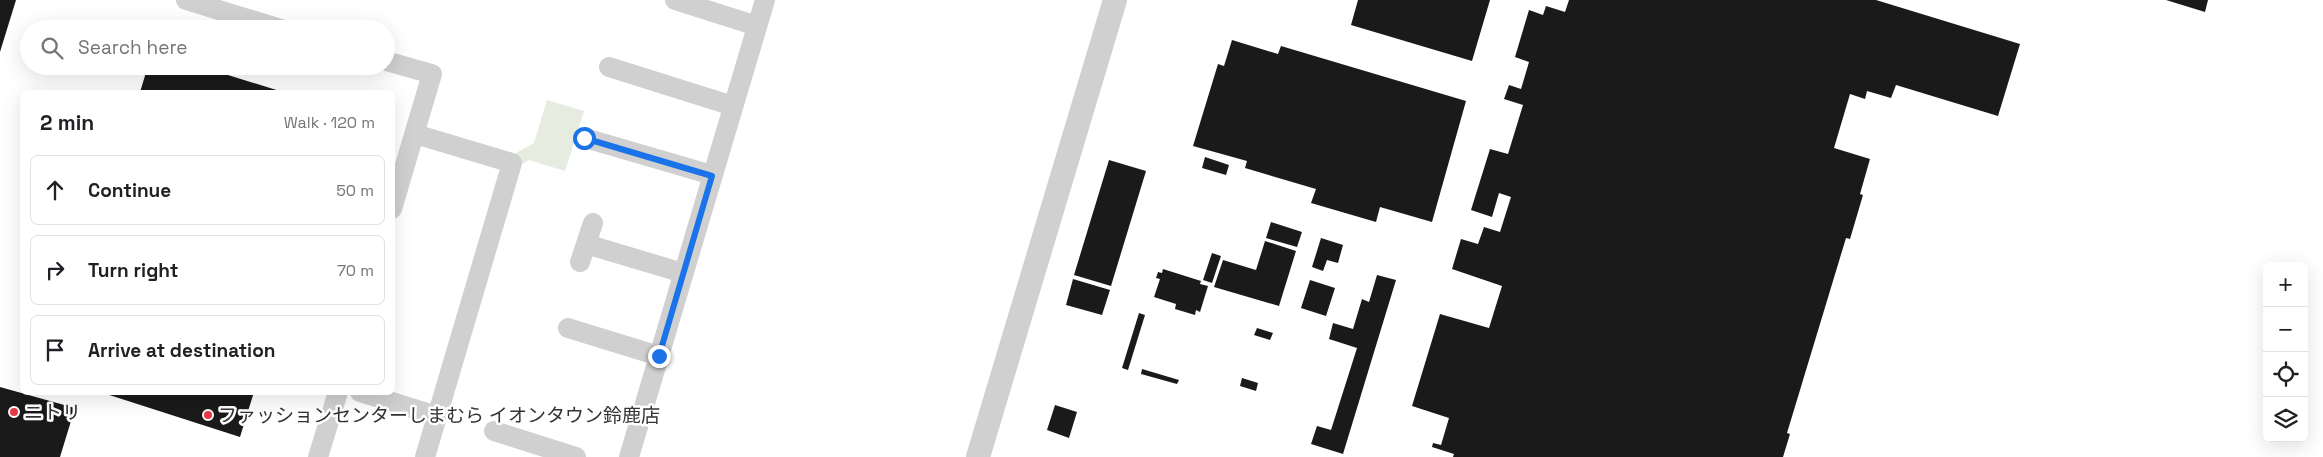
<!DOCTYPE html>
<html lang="en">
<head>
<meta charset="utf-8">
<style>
  body { margin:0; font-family:"Space Grotesk","Noto Sans JP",sans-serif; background:#f2f2f2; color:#202124 }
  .controls { position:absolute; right:15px; bottom:15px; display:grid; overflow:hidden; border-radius:8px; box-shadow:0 5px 20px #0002 }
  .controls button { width:45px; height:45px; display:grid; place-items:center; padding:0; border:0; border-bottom:1px solid #e0e0e0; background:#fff; color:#202124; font:25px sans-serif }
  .stop { position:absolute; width:15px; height:15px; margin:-11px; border:4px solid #1a73e8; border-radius:50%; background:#fff }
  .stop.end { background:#1a73e8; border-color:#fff; box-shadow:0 1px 5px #0008 }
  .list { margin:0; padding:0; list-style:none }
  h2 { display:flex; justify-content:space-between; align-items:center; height:65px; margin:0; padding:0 20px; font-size:21px }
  h2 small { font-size:16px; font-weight:400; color:#757577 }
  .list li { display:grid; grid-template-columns:32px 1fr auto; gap:15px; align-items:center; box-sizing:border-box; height:70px; margin:0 10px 10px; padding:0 10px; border:1px solid #e0e0e0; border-radius:8px }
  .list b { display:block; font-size:19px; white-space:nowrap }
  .list em { font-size:16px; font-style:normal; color:#757577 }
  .icon { flex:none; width:28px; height:28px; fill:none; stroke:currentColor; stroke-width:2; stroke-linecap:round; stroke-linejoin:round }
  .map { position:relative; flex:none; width:2323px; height:457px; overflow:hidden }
  .search { position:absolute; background:#fff; box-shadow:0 5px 20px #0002; left:20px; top:20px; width:375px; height:55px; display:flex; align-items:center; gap:12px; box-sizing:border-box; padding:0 18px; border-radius:28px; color:#757577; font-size:19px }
  .panel { position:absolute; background:#fff; box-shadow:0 5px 20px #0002; left:20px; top:90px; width:375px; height:305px; border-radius:8px }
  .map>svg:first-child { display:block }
  .green { fill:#e6ecdf }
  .building { fill:#1a1a1a }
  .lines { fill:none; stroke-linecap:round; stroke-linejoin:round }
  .minor { stroke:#d0d0d0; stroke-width:20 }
  .tertiary { stroke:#d0d0d0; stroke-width:24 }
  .route { stroke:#1a73e8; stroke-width:6 }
  .poi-dot { fill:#e63946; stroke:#fff; stroke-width:2 }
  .labels { text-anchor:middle; stroke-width:5; stroke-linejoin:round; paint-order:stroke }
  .poi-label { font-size:19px; fill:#333; stroke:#fff; text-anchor:start }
</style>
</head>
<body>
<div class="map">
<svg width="2323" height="457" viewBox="0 0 2323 457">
  <rect width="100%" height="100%" fill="#fff"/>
  <path class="green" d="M 547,100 L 584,111 L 565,171 L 529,160 L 519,166 L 512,155 L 534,143 Z"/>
  <path class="building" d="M 0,0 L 16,0 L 0,52 Z
    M 1358,0 L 1490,0 L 1472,61 L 1351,25 Z
    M 1569,0 L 1876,0 L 2020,44 L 1998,116 L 1896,85 L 1891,98 L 1867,91 L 1865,99 L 1850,94 L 1834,148 L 1870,159 L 1860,194 L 1863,195 L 1850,239 L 1846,238 L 1787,433 L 1790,434 L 1783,457 L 1453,457 L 1454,454 L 1432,447 L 1433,443 L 1441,445 L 1449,418 L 1412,406 L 1440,314 L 1489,328 L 1502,286 L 1452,269 L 1461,239 L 1478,244 L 1484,227 L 1500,232 L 1511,197 L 1499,193 L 1492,217 L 1471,210 L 1490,149 L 1508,154 L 1523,105 L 1504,99 L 1509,85 L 1521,89 L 1529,62 L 1515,57 L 1529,10 L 1543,15 L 1546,6 L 1565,12 Z
    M 2166,0 L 2208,0 L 2205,12 Z
    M 1232,40 L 1278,54 L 1281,46 L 1466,101 L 1432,222 L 1380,207 L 1376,222 L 1311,203 L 1316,189 L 1245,168 L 1247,161 L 1193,146 L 1218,64 L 1224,66 Z
    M 148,66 L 199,66 L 283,92 L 140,92 Z
    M 1205,157 L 1229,165 L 1226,175 L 1202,168 Z
    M 1109,160 L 1146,171 L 1111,286 L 1074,275 Z
    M 1271,222 L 1302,232 L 1297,247 L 1266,238 Z
    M 1321,238 L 1343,245 L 1338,263 L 1327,260 L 1323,271 L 1312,267 Z
    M 1265,241 L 1296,251 L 1279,306 L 1214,287 L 1223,260 L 1256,270 Z
    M 1212,253 L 1221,256 L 1212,283 L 1203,280 Z
    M 1163,269 L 1201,281 L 1200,284 L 1208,286 L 1200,312 L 1196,310 L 1195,315 L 1175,309 L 1176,304 L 1154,297 L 1160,279 L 1156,278 L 1158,272 L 1162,273 Z
    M 1377,275 L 1396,280 L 1343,454 L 1311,444 L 1317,426 L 1331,430 L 1357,348 L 1329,339 L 1333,323 L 1353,329 L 1362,299 L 1369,302 Z
    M 1073,279 L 1110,290 L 1102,315 L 1066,305 Z
    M 1310,280 L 1335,288 L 1326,316 L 1301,308 Z
    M 1139,313 L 1145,315 L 1128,370 L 1122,368 Z
    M 1257,328 L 1273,333 L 1270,340 L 1254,335 Z
    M 1142,369 L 1179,380 L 1177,384 L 1141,374 Z
    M 1242,378 L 1258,383 L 1256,391 L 1240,386 Z
    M 0,387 L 75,408 L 60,457 L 0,457 Z
    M 100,392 L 254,392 L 240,437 Z
    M 1055,405 L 1077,412 L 1069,438 L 1047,430 Z"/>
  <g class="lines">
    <path class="minor" d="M 186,0 L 281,29
      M 675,0 L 757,26
      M 386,61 L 432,74 L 392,209
      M 609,67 L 733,106
      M 415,134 L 512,163 L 425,457
      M 585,138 L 712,175
      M 586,244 L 683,273
      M 580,262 L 593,223
      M 568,328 L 659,356
      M 360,392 L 437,416
      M 494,431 L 576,457
      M 318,457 L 338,392
      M 629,457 L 765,0"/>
    <path class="tertiary" d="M 978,457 L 1115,0"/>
  </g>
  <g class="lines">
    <path class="route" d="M 584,138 L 712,176 L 659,356"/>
  </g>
  <g class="poi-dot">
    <circle cx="14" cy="412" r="5"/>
    <circle cx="208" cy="415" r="5"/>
  </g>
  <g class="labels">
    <g class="poi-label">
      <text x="24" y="419">ニトリ</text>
      <text x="218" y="422">ファッションセンターしまむら イオンタウン鈴鹿店</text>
    </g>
  </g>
</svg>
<div class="controls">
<button>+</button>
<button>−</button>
<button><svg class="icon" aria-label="locate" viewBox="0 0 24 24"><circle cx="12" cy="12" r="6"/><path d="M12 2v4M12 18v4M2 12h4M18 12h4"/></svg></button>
<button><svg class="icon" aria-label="layers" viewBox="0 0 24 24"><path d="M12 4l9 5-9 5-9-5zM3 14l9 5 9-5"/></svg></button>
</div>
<div class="stop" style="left:584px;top:138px"></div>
<div class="stop end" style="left:659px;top:356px"></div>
<div class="search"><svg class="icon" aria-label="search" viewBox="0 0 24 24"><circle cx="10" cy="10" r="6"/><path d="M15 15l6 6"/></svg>Search here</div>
<section class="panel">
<h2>2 min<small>Walk · 120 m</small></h2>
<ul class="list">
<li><svg class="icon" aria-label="ahead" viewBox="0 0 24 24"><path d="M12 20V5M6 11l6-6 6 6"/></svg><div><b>Continue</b></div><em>50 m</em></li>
<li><svg class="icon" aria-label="right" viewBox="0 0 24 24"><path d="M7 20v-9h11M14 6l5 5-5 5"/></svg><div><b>Turn right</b></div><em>70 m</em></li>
<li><svg class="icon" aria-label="arrive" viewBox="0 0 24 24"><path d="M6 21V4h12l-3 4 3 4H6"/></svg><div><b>Arrive at destination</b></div></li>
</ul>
</section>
</div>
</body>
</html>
